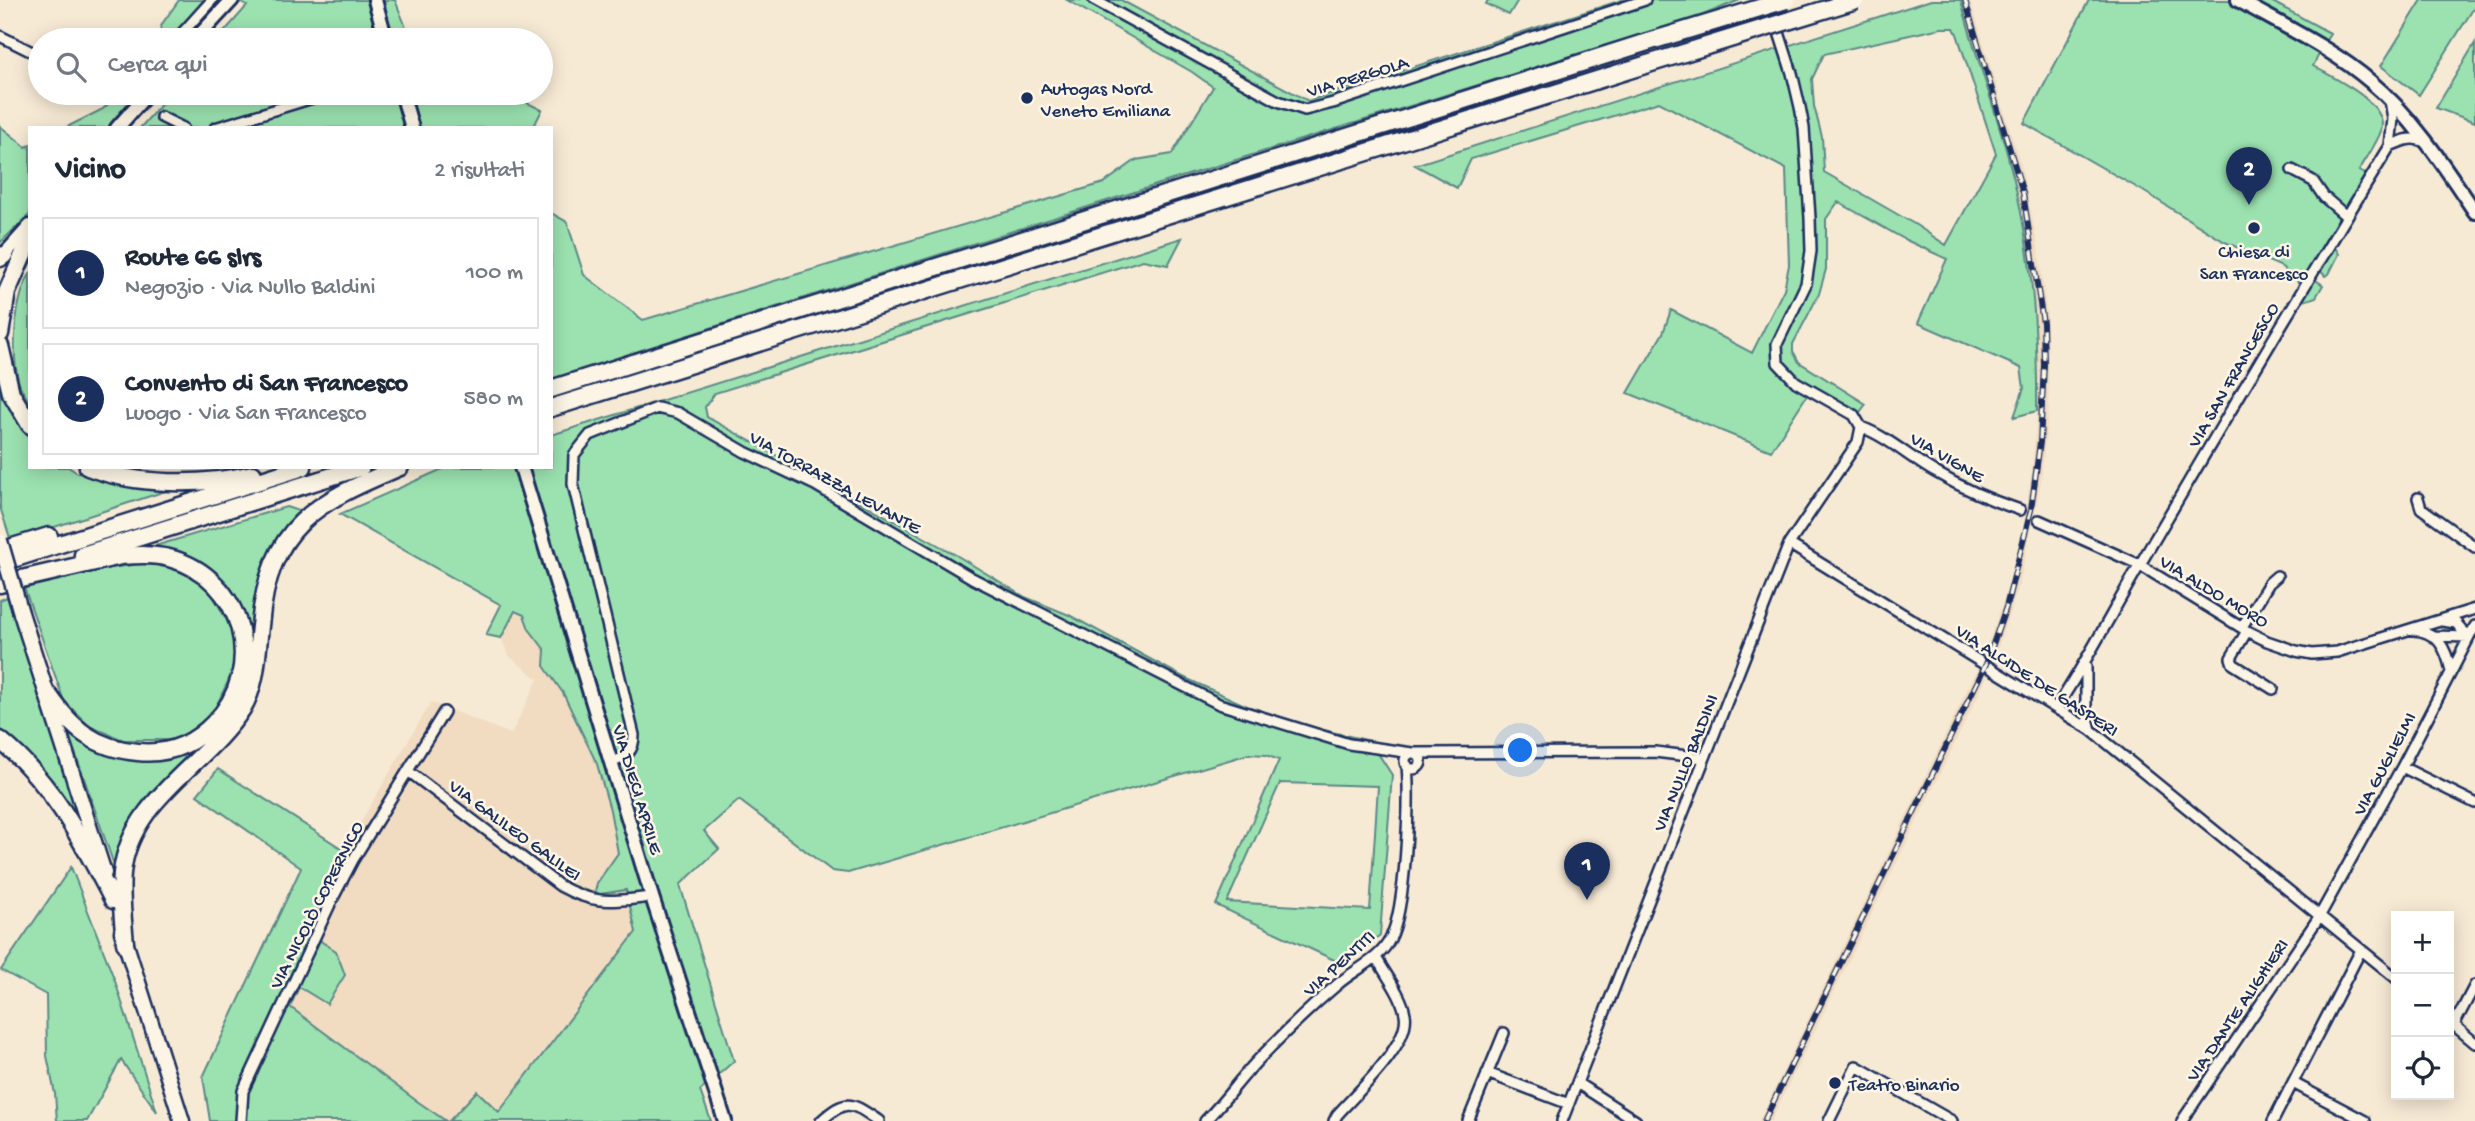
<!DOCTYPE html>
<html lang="it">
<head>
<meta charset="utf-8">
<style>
  body { margin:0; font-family:"Gochi Hand",sans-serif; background:#f6f6f7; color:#1f2937 }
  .controls { position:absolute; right:21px; bottom:21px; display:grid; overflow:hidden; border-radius:0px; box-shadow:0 4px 18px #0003 }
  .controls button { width:63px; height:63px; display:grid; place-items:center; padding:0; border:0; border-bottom:2px solid #e0e1e3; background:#fff; color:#1f2937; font:35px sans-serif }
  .you { position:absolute; left:1521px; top:751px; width:24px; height:24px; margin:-18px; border:5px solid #fff; border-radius:50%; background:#1a73e8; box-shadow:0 0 0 10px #1a73e833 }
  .badge { display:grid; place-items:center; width:46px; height:46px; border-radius:50%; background:#1b2f5e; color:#fff; font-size:23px; font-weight:700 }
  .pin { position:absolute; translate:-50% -58px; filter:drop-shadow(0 2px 4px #0008) }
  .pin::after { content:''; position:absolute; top:37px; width:24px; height:21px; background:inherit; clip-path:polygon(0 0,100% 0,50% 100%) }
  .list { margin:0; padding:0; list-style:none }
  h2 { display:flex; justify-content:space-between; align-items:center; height:91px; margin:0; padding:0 28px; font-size:30px }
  h2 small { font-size:23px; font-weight:400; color:#747a83 }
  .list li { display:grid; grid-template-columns:46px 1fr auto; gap:21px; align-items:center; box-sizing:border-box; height:112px; margin:0 14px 14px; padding:0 14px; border:2px solid #e0e1e3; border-radius:0px }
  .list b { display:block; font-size:26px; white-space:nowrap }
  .list p { margin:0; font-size:23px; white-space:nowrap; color:#747a83 }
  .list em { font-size:23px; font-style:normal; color:#747a83 }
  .icon { flex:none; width:38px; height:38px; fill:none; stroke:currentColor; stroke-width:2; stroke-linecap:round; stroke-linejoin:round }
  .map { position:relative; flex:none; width:2475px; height:1121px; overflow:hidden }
  .search { position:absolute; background:#fff; box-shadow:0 4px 18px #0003; left:28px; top:28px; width:525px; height:77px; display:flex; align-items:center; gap:18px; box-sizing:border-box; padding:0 24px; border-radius:38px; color:#747a83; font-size:26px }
  .panel { position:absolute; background:#fff; box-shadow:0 4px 18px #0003; left:28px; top:126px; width:525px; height:343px; border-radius:0px }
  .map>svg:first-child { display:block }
  .built { fill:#f1dcc2 }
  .green { fill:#9be2b0; stroke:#5b8887; stroke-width:2; fill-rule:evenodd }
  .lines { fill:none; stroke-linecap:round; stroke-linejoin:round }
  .street-casing { stroke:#1b2f5e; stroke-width:14 }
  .secondary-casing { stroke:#1b2f5e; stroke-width:18 }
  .primary-casing { stroke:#1b2f5e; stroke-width:19 }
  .highway-casing { stroke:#1b2f5e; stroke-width:21 }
  .street { stroke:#fcf5e5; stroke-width:9 }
  .secondary { stroke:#fcf5e5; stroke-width:12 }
  .primary { stroke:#fcf5e5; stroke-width:14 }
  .highway { stroke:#fcf5e5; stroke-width:16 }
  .rail-casing { stroke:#1b2f5e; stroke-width:6 }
  .rail { stroke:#fcf5e5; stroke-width:3.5; stroke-dasharray:10; stroke-linecap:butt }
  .primary-bridge-casing { stroke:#1b2f5e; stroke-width:19; stroke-linecap:butt }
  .highway-bridge-casing { stroke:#1b2f5e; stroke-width:21; stroke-linecap:butt }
  .primary-bridge { stroke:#fcf5e5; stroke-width:14 }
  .highway-bridge { stroke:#fcf5e5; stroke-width:16 }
  .poi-dot { fill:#1b2f5e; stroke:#fcf5e5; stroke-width:2.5 }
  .labels { text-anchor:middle; stroke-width:5; stroke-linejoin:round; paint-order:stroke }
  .street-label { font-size:19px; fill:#1b2f5e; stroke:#fcf5e5 }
  .poi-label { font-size:19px; fill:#1b2f5e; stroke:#fcf5e5; text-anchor:start }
</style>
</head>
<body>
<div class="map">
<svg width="2475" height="1121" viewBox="0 0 2475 1121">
  <rect width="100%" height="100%" fill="#f7ead5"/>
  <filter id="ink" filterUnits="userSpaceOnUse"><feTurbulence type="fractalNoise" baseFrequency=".0143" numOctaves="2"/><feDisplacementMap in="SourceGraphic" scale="14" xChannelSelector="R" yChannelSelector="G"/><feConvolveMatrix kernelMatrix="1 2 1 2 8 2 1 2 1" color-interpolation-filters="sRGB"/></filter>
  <g filter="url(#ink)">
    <path class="built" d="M 1961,0 L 1970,0 L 1976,18 L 2022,169 L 2038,245 L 2047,315 L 2049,407 L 2040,488 L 2019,585 L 1994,659 L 1984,655 L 2007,591 L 2023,528 L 2032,470 L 2037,411 L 2035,318 L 2022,218 Z
      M 515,611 L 524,615 L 529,629 L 545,650 L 544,666 L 563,693 L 597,764 L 610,810 L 618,853 L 597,882 L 626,889 L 636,932 L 498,1112 L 477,1092 L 449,1121 L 446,1121 L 414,1099 L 290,1007 L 299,986 L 336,951 L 323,942 L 308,926 L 342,861 L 344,850 L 431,702 L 511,734 L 538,679 L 509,656 L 501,638 Z
      M 1978,667 L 1989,673 L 1771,1121 L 1759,1121 Z"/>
    <path class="green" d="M 179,0 L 219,0 L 184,40 L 157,40 L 162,24 Z
      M 236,0 L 395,0 L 411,40 L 217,40 L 247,6 Z
      M 1067,0 L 1121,0 L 1308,101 L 1622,0 L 1740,0 L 1703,15 L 1197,172 L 551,379 L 551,213 L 567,222 L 584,275 L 643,320 L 1104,183 L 1136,160 L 1172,154 L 1213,87 L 1192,72 Z
      M 1488,0 L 1518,0 L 1509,15 L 1486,4 Z
      M 1931,0 L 1961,0 C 1974,52 1993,101 2007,153 C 2031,237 2038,324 2037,411 L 2014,417 L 2024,388 L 2021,368 L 1918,323 L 1947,259 L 1906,240 L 1838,202 L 1826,219 L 1826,269 L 1819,294 L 1793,344 L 1793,351 L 1799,362 L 1866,404 L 1854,420 L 1807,395 L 1771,451 L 1628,393 L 1663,333 L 1671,310 L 1752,353 L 1784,289 L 1789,265 L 1786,169 L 1659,102 L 1471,159 L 1457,188 L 1415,165 ZM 1941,28 L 1954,28 L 1957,34 L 1996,154 L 1946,245 L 1916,225 L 1824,172 L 1822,137 L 1814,106 L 1812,79 L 1824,54 Z
      M 2089,0 L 2269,0 L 2330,33 L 2313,66 C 2333,78 2390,103 2381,131 C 2376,145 2366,158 2359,171 L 2370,177 L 2303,287 L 2282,267 L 2225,242 L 2143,191 L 2024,123 Z
      M 2422,0 L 2475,0 L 2475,6 L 2419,95 L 2381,66 Z
      M 2475,43 L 2475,122 L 2436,108 Z
      M 119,93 L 138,93 L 107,128 L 65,128 L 103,109 Z
      M 171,93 L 507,93 L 542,110 L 533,128 L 140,128 Z
      M 0,126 L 26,147 L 30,145 L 30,214 L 0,243 Z
      M 1182,238 L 1168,265 L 1143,260 L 715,393 L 705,407 L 707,417 L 956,555 L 1025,597 L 1069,615 L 1183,677 L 1247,706 L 1323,730 L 1370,741 L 1392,775 L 1380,935 L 1345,965 L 1216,905 L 1279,760 L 1266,755 L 1249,754 L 848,873 L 832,871 L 739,800 L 704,831 L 719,849 L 680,885 L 734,1061 L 700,1091 L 711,1121 L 449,1121 L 477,1091 L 499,1112 L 636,932 L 626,890 L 600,894 L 595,892 L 597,883 L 618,853 L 610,810 L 597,764 L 563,693 L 544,666 L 545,650 L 529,629 L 524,615 L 515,611 L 501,638 L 486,635 L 501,605 L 340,514 L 447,467 L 551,467 L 551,435 ZM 1280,783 L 1378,786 L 1370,910 L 1227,902 Z
      M 2331,249 L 2336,249 L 2339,254 L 2329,274 L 2325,276 L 2319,269 Z
      M 30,274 L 30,403 C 26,396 21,390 19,383 C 11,354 14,300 30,274 Z
      M 2313,278 L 2323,285 L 2316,297 L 2298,303 Z
      M 0,383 L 12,415 L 30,437 L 30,467 L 68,467 L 78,473 L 139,488 L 172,489 L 11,541 L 0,507 Z
      M 286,507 L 299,511 L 264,564 L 250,632 L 239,602 L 214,573 L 155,546 Z
      M 162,561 L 207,585 L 236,637 L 232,673 L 213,713 L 178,740 L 123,740 L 88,725 L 64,701 L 23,584 L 66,574 Z
      M 7,597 L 84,828 L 80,828 L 0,733 L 0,600 Z
      M 66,726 L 134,758 L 195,750 L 207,738 L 170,776 L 127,826 L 115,868 Z
      M 218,769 L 344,850 L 342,861 L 308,926 L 322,942 L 336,951 L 345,975 L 327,1004 L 299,987 L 290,1007 L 414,1099 L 446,1121 L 210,1121 L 203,1077 L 301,868 L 197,795 Z
      M 71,867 L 115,981 L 157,1112 L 121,1060 L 87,1121 L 57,1121 L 55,1094 L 47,1056 L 46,995 L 1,970 Z"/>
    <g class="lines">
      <g class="street-casing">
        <path id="street" d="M 1094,0 L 1278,101 L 1305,110 L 1333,103 L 1645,0
          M 1769,1 L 1792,73 L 1800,107 L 1804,128 L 1810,218 L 1811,251 L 1806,284 L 1777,344 L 1778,363 L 1796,382 L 1854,415 L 1861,427
          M 0,36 L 40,56
          M 176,40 L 212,0
          M 161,117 L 183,128
          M 215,128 L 329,93
          M 2390,146 C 2403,140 2412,136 2425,142
          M 2292,170 L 2313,181 L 2324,197 L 2346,216
          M 1861,427 C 1888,437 1910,458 1935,472 C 1962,488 1990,500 2020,510
          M 2418,498 L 2421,508 L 2475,547
          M 2039,520 L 2140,565 L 2247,631 L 2267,641 L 2296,651 L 2312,654 L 2337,652 L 2475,609
          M 1789,544 L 2091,730 L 2396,978
          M 2442,621 L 2456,623 L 2468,637
          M 2242,627 L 2269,583 L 2277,576
          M 2413,630 C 2438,631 2446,648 2451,671
          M 2247,631 L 2231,658 L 2233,664 L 2273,689
          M 2434,636 L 2468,637
          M 2086,666 L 2086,710 L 2091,730
          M 2056,708 C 2088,660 2113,610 2142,561 C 2224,422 2305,283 2390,146 L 2393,119 L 2390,100
          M 1415,753 L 1655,752 L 1704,758
          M1405 761a8 8 0 1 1 16 0a8 8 0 1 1-16 0Z
          M 611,762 C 625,759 634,751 634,735 L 573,484 L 574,455 L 590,435 L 657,408 L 678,413 L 745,452 L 815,485 L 972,578 L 1219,704 L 1349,744 L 1412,753
          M 2402,767 L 2475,803
          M 408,771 L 560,886 C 597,906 612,901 652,897
          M 2449,1021 L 2475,1043
          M 2454,1025 L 2475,985
          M 1487,1073 L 1569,1104
          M 1577,1083 L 1636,1121
          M 2293,1083 L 2365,1121
          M 241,1121 L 243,1091 L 332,900 L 353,860 L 444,712
          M 821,1121 C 847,1097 852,1103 879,1121
          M 1205,1121 C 1225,1101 1241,1077 1261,1057 C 1285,1032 1312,1006 1338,984 C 1355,969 1380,960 1390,939 C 1406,910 1410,800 1407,765
          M 1334,1121 L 1337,1115 C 1356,1093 1411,1044 1405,1014 C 1402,995 1385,974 1376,957
          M 1468,1121 L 1504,1033
          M 1562,1121 L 1789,544 L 1858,442 L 1861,427
          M 1829,1121 L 1856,1066 L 1952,1121
          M 2182,1121 L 2319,917 L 2402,767 L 2475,626
          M 2273,1121 L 2361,950"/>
      </g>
      <g class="secondary-casing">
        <path id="secondary" d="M 375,0 L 386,40
          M 2238,0 C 2282,25 2333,49 2371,82 C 2413,117 2445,167 2475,212
          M 195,40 L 232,0
          M 402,93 L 412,128
          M 117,128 L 148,93
          M 4,255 L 30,226
          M 521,467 L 652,897 L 725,1121"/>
      </g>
      <g class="primary-casing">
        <path id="primary" d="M 21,613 L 104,873
          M 122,932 L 182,1121"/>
      </g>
      <g class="highway-casing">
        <path id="highway" d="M 0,258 L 4,255
          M 0,334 L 7,292 L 30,239
          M 0,346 L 11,393 L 30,425
          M 551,389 L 1641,44
          M 551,408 L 1648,64
          M 88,467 C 138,486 201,486 253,474
          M 0,551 L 49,536
          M 83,555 L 361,467
          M 0,563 L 303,467
          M 0,584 L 121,556 C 137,555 153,554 169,558 C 244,577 267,670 214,723 C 193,745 168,755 138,752 C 94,748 72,729 48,694
          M 0,740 C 53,783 82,841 113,900
          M 125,943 C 123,920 120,896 122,873 C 130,799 205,766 242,709 C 257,684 257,654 260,626 C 269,525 315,503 400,467"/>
      </g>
      <use href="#street" class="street"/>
      <use href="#secondary" class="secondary"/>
      <use href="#primary" class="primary"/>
      <use href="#highway" class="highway"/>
      <g class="rail-casing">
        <path id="rail" d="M 1764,1121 L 1986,664 L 2006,607 L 2031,510 L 2040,442 L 2044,365 L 2043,323 L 2023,193 L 1965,0"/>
      </g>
      <use href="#rail" class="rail"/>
      <g class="primary-bridge-casing">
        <path id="primary-bridge" d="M 0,541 L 21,613"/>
      </g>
      <g class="highway-bridge-casing">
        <path id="highway-bridge" d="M 1641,44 L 1786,0
          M 1648,64 L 1856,0"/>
      </g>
      <use href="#primary-bridge" class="primary-bridge"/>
      <use href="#highway-bridge" class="highway-bridge"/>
    </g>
  </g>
  <g class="poi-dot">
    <circle cx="1027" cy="98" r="7"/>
    <circle cx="2254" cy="228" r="7"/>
    <circle cx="1835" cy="1083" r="7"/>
  </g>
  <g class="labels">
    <g class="street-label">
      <text transform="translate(1357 75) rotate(-17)" y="7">VIA PERGOLA</text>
      <text transform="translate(2232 374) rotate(-60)" y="7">VIA SAN FRANCESCO</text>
      <text transform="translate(1948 456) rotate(30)" y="7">VIA VIGNE</text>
      <text transform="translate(836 481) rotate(29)" y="7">VIA TORRAZZA LEVANTE</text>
      <text transform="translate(2215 590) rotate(31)" y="7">VIA ALDO MORO</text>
      <text transform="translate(2038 679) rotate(33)" y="7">VIA ALCIDE DE GASPERI</text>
      <text transform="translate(1684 762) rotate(-68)" y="7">VIA NULLO BALDINI</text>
      <text transform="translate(2383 763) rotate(-62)" y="7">VIA GUGLIELMI</text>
      <text transform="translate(639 789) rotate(73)" y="7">VIA DIECI APRILE</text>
      <text transform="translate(516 829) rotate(36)" y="7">VIA GALILEO GALILEI</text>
      <text transform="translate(315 904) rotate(-63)" y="7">VIA NICOLÒ COPERNICO</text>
      <text transform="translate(1338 962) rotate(-42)" y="7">VIA PENTITI</text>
      <text transform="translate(2236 1009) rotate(-56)" y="7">VIA DANTE ALIGHIERI</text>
    </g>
    <g class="poi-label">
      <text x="1041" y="94">Autogas Nord<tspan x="1041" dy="22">Veneto Emiliana</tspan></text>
      <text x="2254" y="257" text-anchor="middle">Chiesa di<tspan x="2254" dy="22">San Francesco</tspan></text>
      <text x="1849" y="1090">Teatro Binario</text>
    </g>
  </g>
</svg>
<div class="controls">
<button>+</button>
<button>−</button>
<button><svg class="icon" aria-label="locate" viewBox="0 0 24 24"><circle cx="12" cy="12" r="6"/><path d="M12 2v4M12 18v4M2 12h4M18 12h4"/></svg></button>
</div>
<div class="you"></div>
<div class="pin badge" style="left:1587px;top:900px">1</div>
<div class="pin badge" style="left:2249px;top:205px">2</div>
<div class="search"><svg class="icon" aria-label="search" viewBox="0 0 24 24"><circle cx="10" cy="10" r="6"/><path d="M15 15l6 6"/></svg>Cerca qui</div>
<section class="panel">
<h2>Vicino<small>2 risultati</small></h2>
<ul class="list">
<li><span class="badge">1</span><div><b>Route 66 slrs</b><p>Negozio · Via Nullo Baldini</p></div><em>100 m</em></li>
<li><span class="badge">2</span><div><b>Convento di San Francesco</b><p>Luogo · Via San Francesco</p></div><em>580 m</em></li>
</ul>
</section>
</div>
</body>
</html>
